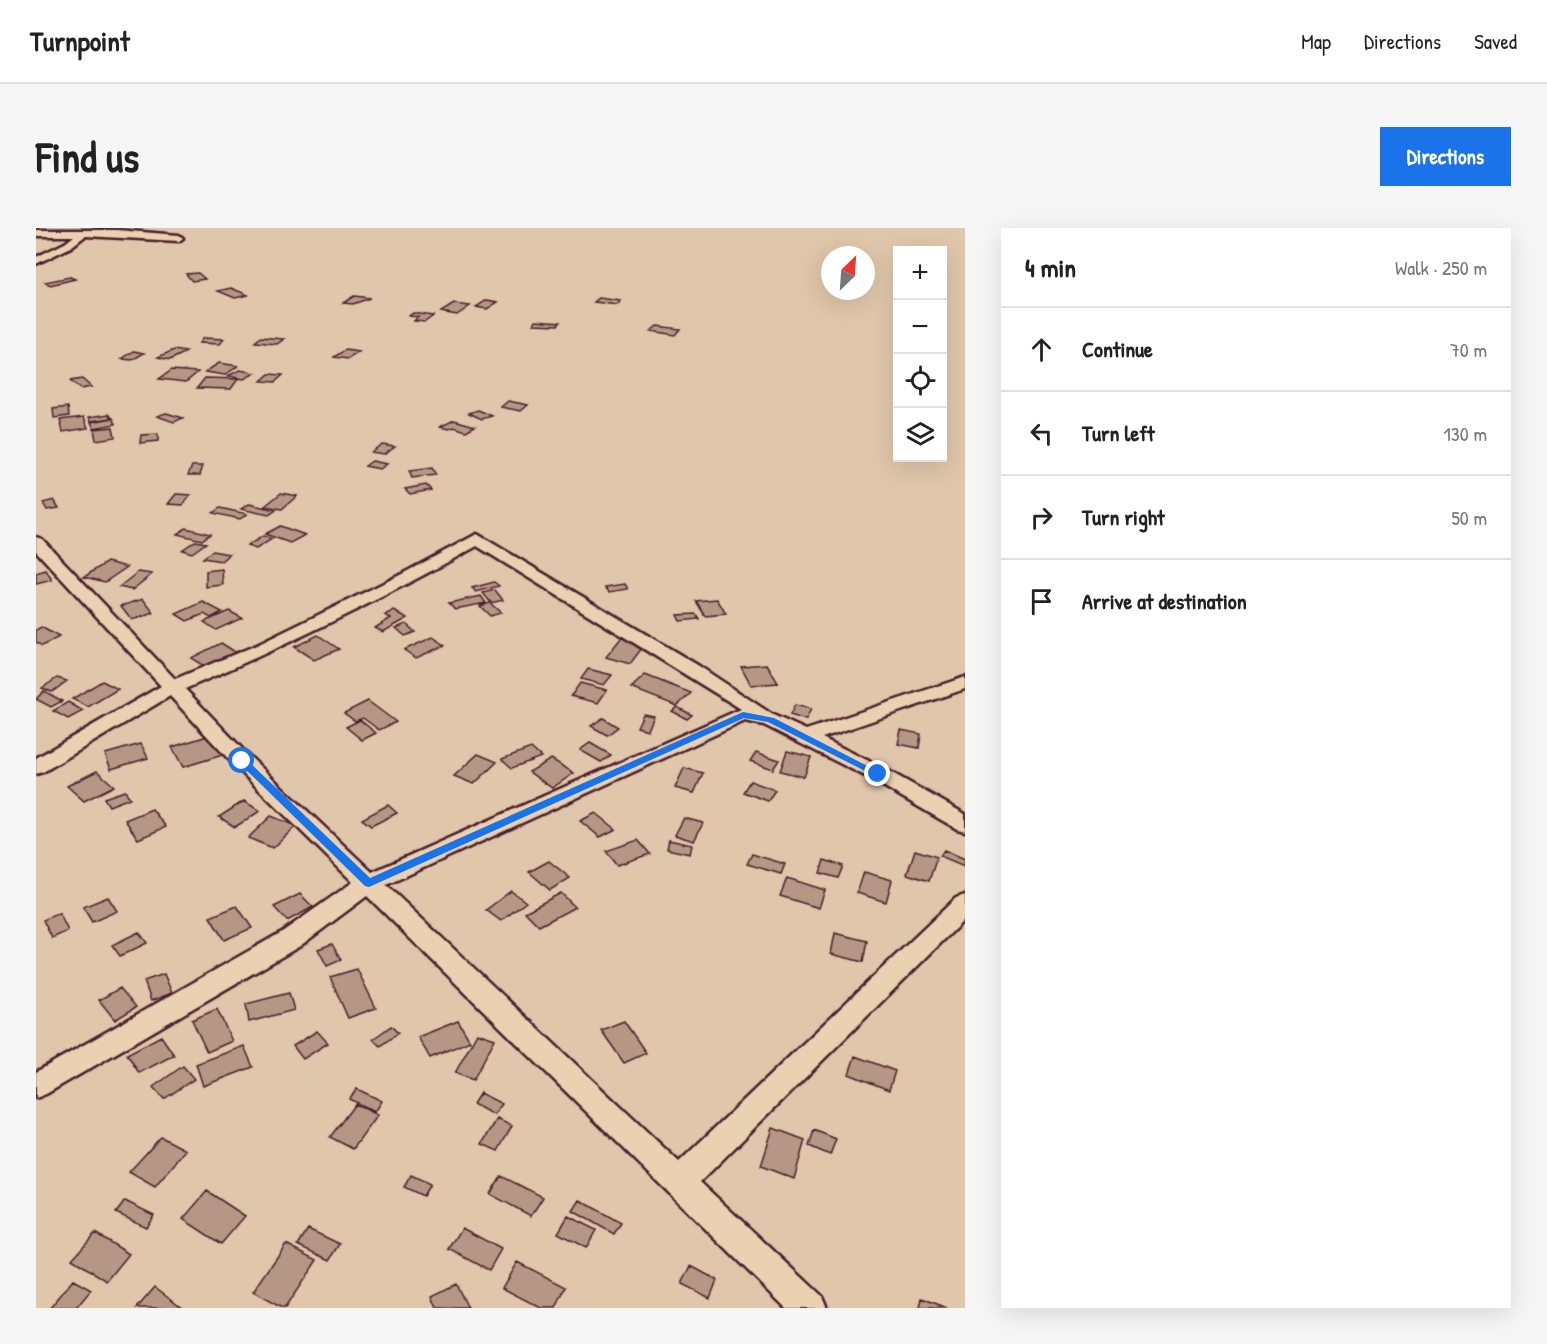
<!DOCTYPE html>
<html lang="en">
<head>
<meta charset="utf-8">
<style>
  body { margin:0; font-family:"Patrick Hand",sans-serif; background:#f6f6f6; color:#222 }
  .controls { position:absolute; right:18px; top:18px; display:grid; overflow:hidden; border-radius:0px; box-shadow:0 6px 24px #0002 }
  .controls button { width:54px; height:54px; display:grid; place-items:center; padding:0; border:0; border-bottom:2px solid #e0e0e0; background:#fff; color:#222; font:30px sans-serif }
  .compass { position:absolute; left:785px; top:18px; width:54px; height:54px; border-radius:50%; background:#fff; box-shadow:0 6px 24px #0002; rotate:25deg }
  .stop { position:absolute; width:18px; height:18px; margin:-14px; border:4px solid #1a73e8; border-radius:50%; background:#fff }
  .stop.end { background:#1a73e8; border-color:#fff; box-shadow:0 2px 6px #0008 }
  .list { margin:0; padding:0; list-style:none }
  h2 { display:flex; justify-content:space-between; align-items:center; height:78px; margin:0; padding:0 24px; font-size:26px }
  h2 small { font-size:20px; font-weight:400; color:#767676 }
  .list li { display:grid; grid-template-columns:39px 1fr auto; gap:18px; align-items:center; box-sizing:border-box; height:84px; padding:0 24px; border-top:2px solid #e0e0e0 }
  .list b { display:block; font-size:22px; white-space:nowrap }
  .list em { font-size:20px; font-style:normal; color:#767676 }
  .icon { flex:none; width:33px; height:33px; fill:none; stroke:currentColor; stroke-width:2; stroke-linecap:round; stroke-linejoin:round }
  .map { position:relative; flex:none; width:929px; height:1080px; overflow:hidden; border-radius:0px }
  header { display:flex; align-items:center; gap:36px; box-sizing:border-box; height:84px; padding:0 30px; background:#fff; border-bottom:2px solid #e0e0e0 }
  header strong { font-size:28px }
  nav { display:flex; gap:33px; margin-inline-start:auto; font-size:21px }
  .intro { display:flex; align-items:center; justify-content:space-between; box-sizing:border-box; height:144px; padding:0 36px }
  h1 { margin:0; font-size:42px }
  .button { padding:15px 27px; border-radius:0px; background:#1a73e8; color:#fff; font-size:21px; font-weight:700 }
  main { display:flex; gap:36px; padding:0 36px }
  aside { flex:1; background:#fff; border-radius:0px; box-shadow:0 6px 24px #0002 }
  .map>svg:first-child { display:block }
  .building { fill:#b69786; stroke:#4a1f2b; stroke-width:1.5 }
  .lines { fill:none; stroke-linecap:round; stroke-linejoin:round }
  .minor-casing { stroke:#4a1f2b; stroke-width:5 }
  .minor { fill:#ead1b2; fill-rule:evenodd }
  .route { fill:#1a73e8 }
</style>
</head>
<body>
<header>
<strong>Turnpoint</strong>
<nav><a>Map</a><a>Directions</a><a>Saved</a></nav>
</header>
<div class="intro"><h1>Find us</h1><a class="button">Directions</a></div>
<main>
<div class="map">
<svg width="929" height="1080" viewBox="0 0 929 1080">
  <rect width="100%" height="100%" fill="#e0c6aa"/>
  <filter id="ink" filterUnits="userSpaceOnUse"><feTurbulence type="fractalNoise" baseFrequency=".0167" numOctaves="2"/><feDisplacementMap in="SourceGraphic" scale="12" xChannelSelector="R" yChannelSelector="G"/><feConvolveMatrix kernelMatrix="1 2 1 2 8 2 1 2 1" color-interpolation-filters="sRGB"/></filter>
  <g filter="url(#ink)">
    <path class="building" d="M 162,45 L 169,51 L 156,53 L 150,46 Z
      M 34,49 L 39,51 L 14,57 L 9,54 Z
      M 195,60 L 212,67 L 199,70 L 182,63 Z
      M 318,68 L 334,70 L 317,76 L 307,75 Z
      M 563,70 L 585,73 L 581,77 L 558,74 Z
      M 451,72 L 462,74 L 451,81 L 440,79 Z
      M 418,76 L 434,78 L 421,87 L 405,84 Z
      M 377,85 L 397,88 L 389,94 L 378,93 L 382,89 L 373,88 Z
      M 500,92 L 524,94 L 522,97 L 498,96 Z
      M 621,98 L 644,101 L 639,107 L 615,103 Z
      M 225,109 L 248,111 L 241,116 L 219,114 Z
      M 167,110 L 188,111 L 184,116 L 163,115 Z
      M 138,122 L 150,124 L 134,132 L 122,129 Z
      M 309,122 L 323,124 L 312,131 L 298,129 Z
      M 98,123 L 108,125 L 96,132 L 86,131 Z
      M 183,135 L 202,138 L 189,147 L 169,144 Z
      M 136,142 L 162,144 L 150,154 L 123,151 Z
      M 204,142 L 219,145 L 208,151 L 192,148 Z
      M 233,146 L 247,147 L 239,154 L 225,153 Z
      M 169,150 L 202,151 L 195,161 L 161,160 Z
      M 46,151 L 55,159 L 44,161 L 34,153 Z
      M 472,173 L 492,177 L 485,183 L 465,179 Z
      M 32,179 L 33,188 L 18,190 L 17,181 Z
      M 442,182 L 456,188 L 446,191 L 433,185 Z
      M 130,185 L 147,190 L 138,194 L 121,188 Z
      M 73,186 L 76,190 L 55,193 L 53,189 Z
      M 48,189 L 52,200 L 27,204 L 24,192 Z
      M 77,190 L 80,196 L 58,200 L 55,194 Z
      M 418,192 L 439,198 L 430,203 L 418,199 L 413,201 L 404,199 Z
      M 77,199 L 79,209 L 60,212 L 58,201 Z
      M 122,206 L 122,213 L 104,215 L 105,207 Z
      M 346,216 L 359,218 L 348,226 L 335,224 Z
      M 336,233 L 351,236 L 344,241 L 329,238 Z
      M 156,238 L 167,238 L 164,247 L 152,247 Z
      M 396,240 L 400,247 L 376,250 L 373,243 Z
      M 390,257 L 395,262 L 374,266 L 369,261 Z
      M 245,265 L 261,268 L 246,281 L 229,278 Z
      M 140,266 L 155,267 L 147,277 L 132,276 Z
      M 18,272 L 23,280 L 11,282 L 7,275 Z
      M 213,276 L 240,282 L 233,287 L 205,281 Z
      M 184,280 L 211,286 L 204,291 L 177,285 Z
      M 244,298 L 269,307 L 254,315 L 229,306 Z
      M 150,300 L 174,306 L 166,312 L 141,306 Z
      M 227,308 L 236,311 L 220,321 L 211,318 Z
      M 159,313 L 170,315 L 156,325 L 146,322 Z
      M 176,323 L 193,326 L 185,333 L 167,330 Z
      M 71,334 L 91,339 L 69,354 L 48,349 Z
      M 186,341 L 187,357 L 170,359 L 170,343 Z
      M 10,342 L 16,352 L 0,356 L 0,345 Z
      M 102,344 L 116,346 L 96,362 L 83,359 Z
      M 458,354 L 463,358 L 440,364 L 436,360 Z
      M 589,356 L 592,361 L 573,364 L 569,359 Z
      M 459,362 L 467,372 L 455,375 L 447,365 Z
      M 445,368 L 450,375 L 419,381 L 413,375 Z
      M 107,371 L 118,385 L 96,392 L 85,378 Z
      M 681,371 L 690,386 L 669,388 L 660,373 Z
      M 167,374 L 186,384 L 175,390 L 168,386 L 151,393 L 140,386 Z
      M 454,375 L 465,385 L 454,388 L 444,378 Z
      M 193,383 L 206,390 L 180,402 L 168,394 Z
      M 358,383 L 372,390 L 347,404 L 339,400 L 355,390 L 349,387 Z
      M 660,386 L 663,391 L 644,393 L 641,387 Z
      M 370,396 L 379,404 L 369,408 L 360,400 Z
      M 5,399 L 23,409 L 6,418 L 0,414 L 0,402 Z
      M 282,407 L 303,421 L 278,432 L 258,419 Z
      M 397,409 L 409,417 L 380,430 L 368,422 Z
      M 585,410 L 609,416 L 594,436 L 570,429 Z
      M 185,415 L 201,425 L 171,440 L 155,430 Z
      M 731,436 L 742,455 L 715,457 L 705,438 Z
      M 552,441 L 576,447 L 568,457 L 545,451 Z
      M 609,447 L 655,465 L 641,478 L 595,460 Z
      M 21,450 L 31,453 L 16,464 L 6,460 Z
      M 66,453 L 82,461 L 52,479 L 36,471 Z
      M 544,455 L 571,462 L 562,475 L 535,468 Z
      M 8,463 L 26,473 L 15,479 L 0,471 Z
      M 332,473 L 360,494 L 343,502 L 327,490 L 319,493 L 308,485 Z
      M 32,474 L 47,483 L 32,491 L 17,483 Z
      M 759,477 L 775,481 L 770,492 L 754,487 Z
      M 641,479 L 656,487 L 651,491 L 636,483 Z
      M 607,486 L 618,488 L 612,502 L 601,499 Z
      M 567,490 L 582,499 L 571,507 L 555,498 Z
      M 324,492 L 340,505 L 326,512 L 310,499 Z
      M 865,502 L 885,506 L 883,520 L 862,516 Z
      M 178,506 L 190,526 L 147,539 L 136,519 Z
      M 554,515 L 575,527 L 565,534 L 544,522 Z
      M 105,516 L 112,530 L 75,541 L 69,526 Z
      M 495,520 L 505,529 L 476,540 L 466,531 Z
      M 751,523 L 775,529 L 768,549 L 744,543 Z
      M 720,524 L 743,532 L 737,541 L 714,533 Z
      M 442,526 L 461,534 L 438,556 L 418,548 Z
      M 515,531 L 538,545 L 516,560 L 493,544 Z
      M 648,540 L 667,545 L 658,565 L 639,560 Z
      M 61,543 L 78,558 L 48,573 L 31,558 Z
      M 714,553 L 739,562 L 732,573 L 707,564 Z
      M 89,563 L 94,570 L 73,578 L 68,570 Z
      M 208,573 L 224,583 L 199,599 L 183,589 Z
      M 352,577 L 361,585 L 335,598 L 326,591 Z
      M 116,581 L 130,599 L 102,611 L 89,592 Z
      M 560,585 L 580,601 L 564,609 L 544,593 Z
      M 235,588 L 260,598 L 237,620 L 212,610 Z
      M 648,590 L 667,595 L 658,613 L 639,607 Z
      M 602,612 L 614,626 L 581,637 L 570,623 Z
      M 633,612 L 656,617 L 654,626 L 631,621 Z
      M 879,622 L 901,629 L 893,653 L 871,646 Z
      M 908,622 L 929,631 L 928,638 L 904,628 Z
      M 716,626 L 749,636 L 745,646 L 711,636 Z
      M 788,632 L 807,638 L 802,650 L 784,645 Z
      M 513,633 L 534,650 L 514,662 L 493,644 Z
      M 828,644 L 856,652 L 850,674 L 821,665 Z
      M 751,650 L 789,662 L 783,680 L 744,668 Z
      M 475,663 L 490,674 L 465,693 L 450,682 Z
      M 525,665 L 539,679 L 503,698 L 489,684 Z
      M 264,666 L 277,679 L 251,693 L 238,679 Z
      M 72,669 L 81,683 L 56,694 L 47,679 Z
      M 201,678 L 216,700 L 188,712 L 174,689 Z
      M 23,685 L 32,703 L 16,710 L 7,692 Z
      M 103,704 L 111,715 L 84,728 L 76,717 Z
      M 799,705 L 831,713 L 827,734 L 795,726 Z
      M 296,716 L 305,732 L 291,738 L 282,721 Z
      M 321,741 L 340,780 L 312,790 L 294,749 Z
      M 128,746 L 136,765 L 115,773 L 108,753 Z
      M 84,760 L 100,779 L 79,792 L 63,772 Z
      M 253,765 L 258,782 L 213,794 L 210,776 Z
      M 181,781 L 196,813 L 171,824 L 156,792 Z
      M 422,793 L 434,813 L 394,830 L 382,809 Z
      M 588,793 L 610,825 L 588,835 L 565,802 Z
      M 355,798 L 362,805 L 344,818 L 337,811 Z
      M 281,803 L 292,815 L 267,831 L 257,818 Z
      M 441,805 L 459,811 L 437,852 L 419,845 Z
      M 125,808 L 138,827 L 103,845 L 91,826 Z
      M 208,818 L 217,839 L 167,858 L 160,836 Z
      M 819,828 L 859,843 L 853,862 L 813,846 Z
      M 147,838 L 158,851 L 128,871 L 117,859 Z
      M 321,861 L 346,873 L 339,884 L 313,871 Z
      M 444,865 L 466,876 L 458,887 L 437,876 Z
      M 319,876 L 342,887 L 317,921 L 294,909 Z
      M 461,891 L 476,898 L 462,923 L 446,916 Z
      M 737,900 L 769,912 L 758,951 L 725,938 Z
      M 778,902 L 800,911 L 794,927 L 773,918 Z
      M 125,909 L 150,922 L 119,959 L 93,944 Z
      M 375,947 L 394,956 L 387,968 L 368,959 Z
      M 465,948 L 507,969 L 495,988 L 454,966 Z
      M 171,963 L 209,988 L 185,1016 L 147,991 Z
      M 544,972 L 585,995 L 578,1006 L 537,983 Z
      M 89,973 L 118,987 L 110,999 L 80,985 Z
      M 532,988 L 560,1002 L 550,1020 L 522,1005 Z
      M 426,1000 L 465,1021 L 453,1042 L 413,1021 Z
      M 272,1001 L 304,1016 L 294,1032 L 262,1017 Z
      M 59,1005 L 93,1026 L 71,1053 L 36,1031 Z
      M 250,1016 L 281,1032 L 249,1080 L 246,1080 L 217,1064 Z
      M 481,1034 L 530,1059 L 520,1080 L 505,1080 L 466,1060 Z
      M 655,1038 L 681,1052 L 674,1070 L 646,1056 Z
      M 37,1052 L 55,1062 L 40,1080 L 14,1080 Z
      M 420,1056 L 432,1080 L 401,1080 L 396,1068 Z
      M 119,1059 L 147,1080 L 101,1080 Z
      M 886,1070 L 911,1080 L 884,1080 Z"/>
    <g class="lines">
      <g class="minor-casing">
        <path id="minor" d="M 0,2 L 80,2 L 143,7 L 147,10 L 143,13 L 49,8 L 35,19 L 0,36 L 0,29 L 29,15 L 38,8 L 0,8 Z
          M 441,306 L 663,438 L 737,487 L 770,502 L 929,449 L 929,461 L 786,510 L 849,541 L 929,586 L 929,603 L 921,601 L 835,551 L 728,497 L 709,493 L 350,657 L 643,934 L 920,670 L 929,667 L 929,691 L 664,954 L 786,1068 L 791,1080 L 750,1080 L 331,668 L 264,718 L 10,866 L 0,870 L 0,844 L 246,704 L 317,654 L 199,538 L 134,468 L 7,544 L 0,546 L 0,530 L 125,458 L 0,323 L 0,309 L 6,311 L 139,451 L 223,416 L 364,347 ZM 441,318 L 705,481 L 336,644 L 213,528 L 149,461 C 249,418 346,371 441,318 Z"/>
      </g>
      <use href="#minor" class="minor"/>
    </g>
  </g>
  <path class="route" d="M 707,484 L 738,490 L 847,546 L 839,548 L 732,494 L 708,490 L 333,659 L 329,658 L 201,533 L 210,531 L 334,650 Z"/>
</svg>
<div class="controls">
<button>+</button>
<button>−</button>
<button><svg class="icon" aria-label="locate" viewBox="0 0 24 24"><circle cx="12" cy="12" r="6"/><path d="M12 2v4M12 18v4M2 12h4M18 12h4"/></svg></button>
<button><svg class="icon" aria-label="layers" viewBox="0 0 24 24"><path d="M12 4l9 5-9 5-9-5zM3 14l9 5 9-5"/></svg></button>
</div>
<svg class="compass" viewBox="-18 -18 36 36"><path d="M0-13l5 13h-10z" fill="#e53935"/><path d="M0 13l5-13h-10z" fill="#767676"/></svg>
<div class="stop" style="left:206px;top:533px"></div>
<div class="stop end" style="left:842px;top:546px"></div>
</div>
<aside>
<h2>4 min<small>Walk · 250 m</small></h2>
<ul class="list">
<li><svg class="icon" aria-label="ahead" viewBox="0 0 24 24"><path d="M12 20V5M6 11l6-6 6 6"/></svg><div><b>Continue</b></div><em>70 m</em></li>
<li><svg class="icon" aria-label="left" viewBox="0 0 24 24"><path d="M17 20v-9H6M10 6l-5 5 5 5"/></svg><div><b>Turn left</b></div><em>130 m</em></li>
<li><svg class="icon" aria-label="right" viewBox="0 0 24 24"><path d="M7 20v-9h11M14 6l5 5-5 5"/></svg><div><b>Turn right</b></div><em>50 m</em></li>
<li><svg class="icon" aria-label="arrive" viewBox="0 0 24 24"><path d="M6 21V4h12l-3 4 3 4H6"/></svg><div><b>Arrive at destination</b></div></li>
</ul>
</aside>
</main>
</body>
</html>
